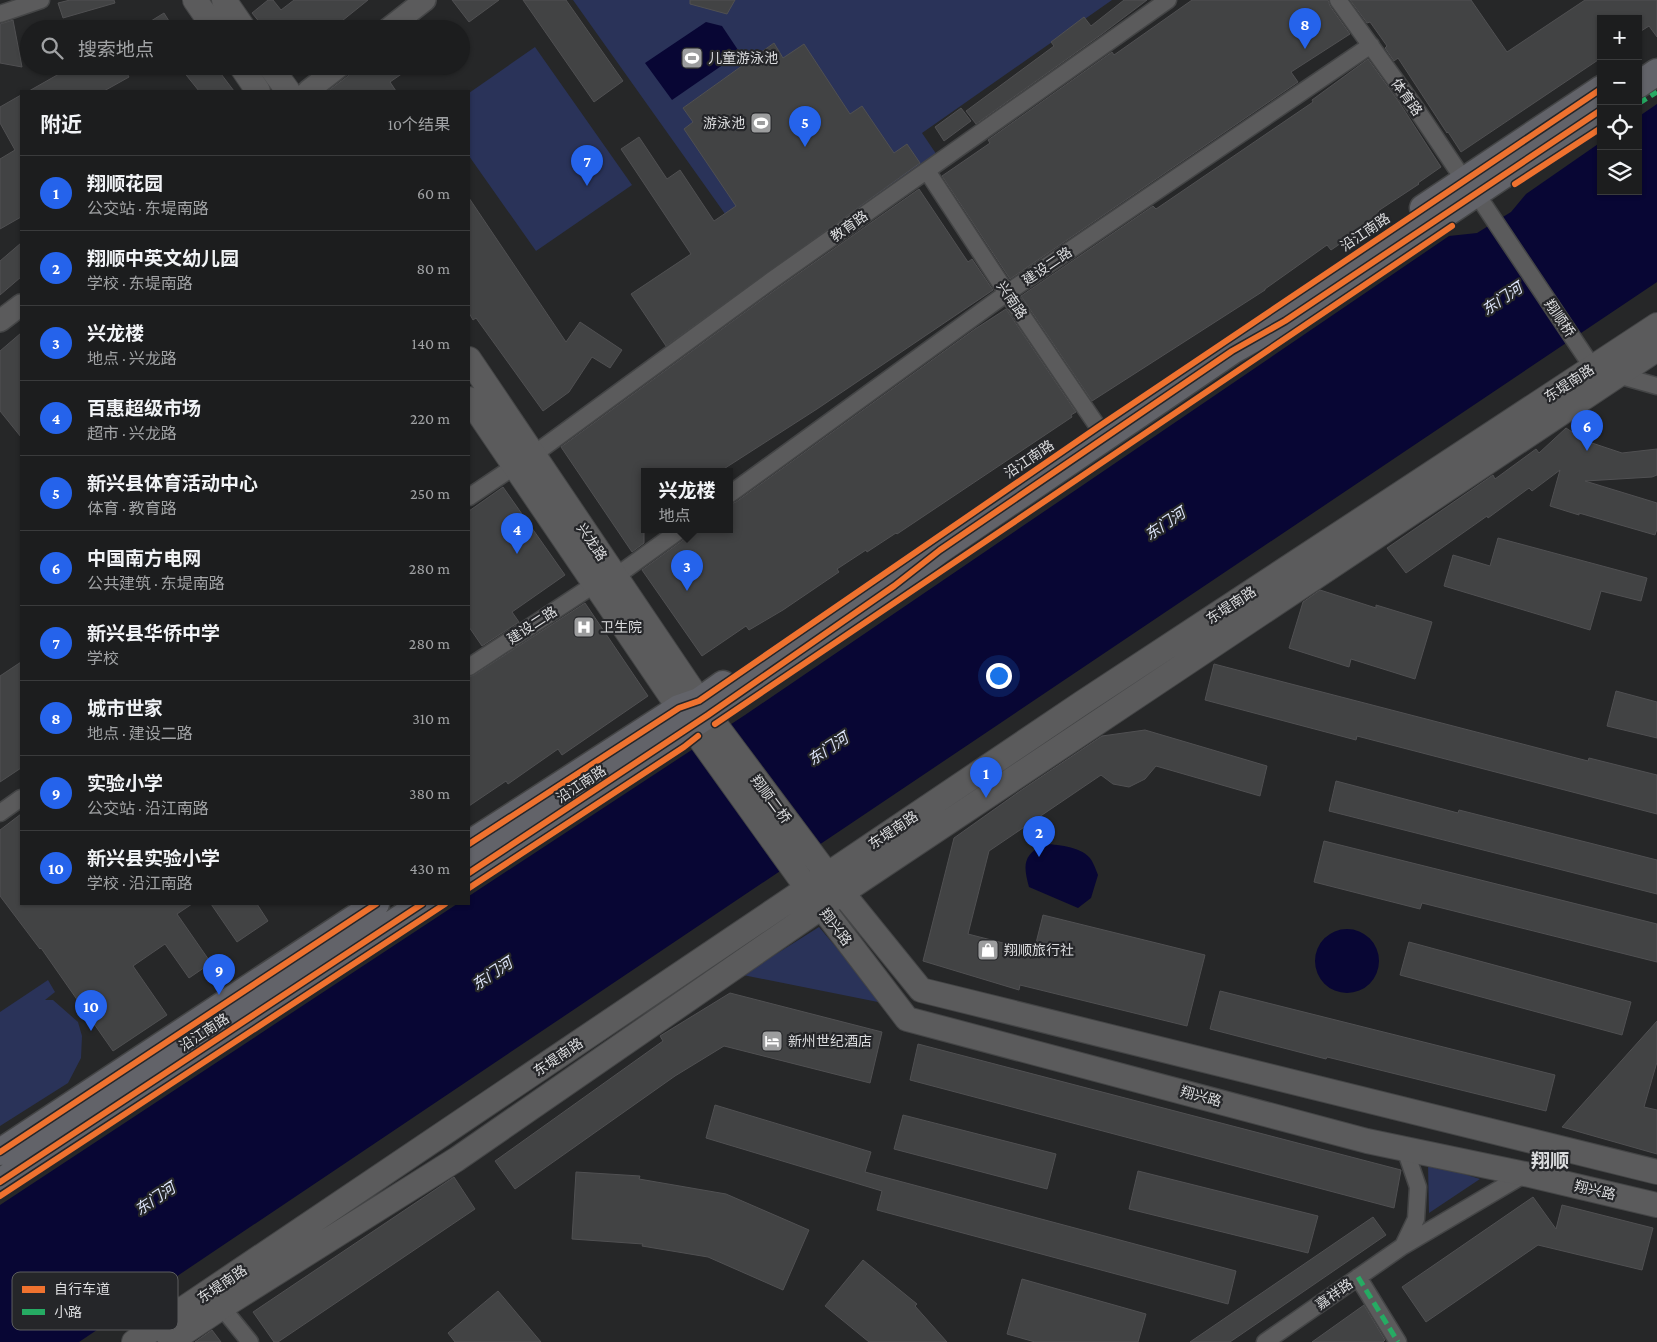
<!DOCTYPE html>
<html lang="zh">
<head>
<meta charset="utf-8">
<style>
  body { margin:0; font-family:"Crimson Pro","Noto Sans SC",serif; background:#292a2b; color:#f1f3f6 }
  .controls { position:absolute; right:15px; top:15px; display:grid; overflow:hidden; border-radius:0px; box-shadow:0 1px 4px #0004 }
  .controls button { width:45px; height:45px; display:grid; place-items:center; padding:0; border:0; border-bottom:1px solid #3a3b3c; background:#1c1d1e; color:#f1f3f6; font:25px sans-serif }
  .you { position:absolute; left:998px; top:675px; width:18px; height:18px; margin:-12px; border:4px solid #fff; border-radius:50%; background:#1a73e8; box-shadow:0 0 0 8px #1a73e833 }
  .badge { display:grid; place-items:center; width:32px; height:32px; border-radius:50%; background:#2563eb; color:#fff; font-size:16px; font-weight:700 }
  .pin { position:absolute; translate:-50% -41px; filter:drop-shadow(0 1px 2px #0008) }
  .pin::after { content:''; position:absolute; top:26px; width:18px; height:15px; background:inherit; clip-path:polygon(0 0,100% 0,50% 100%) }
  .popup { position:absolute; left:641px; top:468px; width:92px; height:65px; box-sizing:border-box; display:grid; place-content:center; border-radius:0px; background:#1c1d1e; filter:drop-shadow(0 1px 4px #0005); font-size:16px; white-space:nowrap; color:#a0a2a4 }
  .popup b { font-size:19px; color:#f1f3f6 }
  .popup::after { content:''; position:absolute; left:50%; top:100%; margin-left:-10px; border:10px solid transparent; border-top-color:#1c1d1e }
  .list { margin:0; padding:0; list-style:none }
  h2 { display:flex; justify-content:space-between; align-items:center; height:65px; margin:0; padding:0 20px; font-size:21px }
  h2 small { font-size:16px; font-weight:400; color:#a0a2a4 }
  .list li { display:grid; grid-template-columns:32px 1fr auto; gap:15px; align-items:center; box-sizing:border-box; height:75px; padding:0 20px; border-top:1px solid #3a3b3c }
  .list b { display:block; font-size:19px; white-space:nowrap }
  .list p { margin:0; font-size:16px; white-space:nowrap; color:#a0a2a4 }
  .list em { font-size:16px; font-style:normal; color:#a0a2a4 }
  .icon { flex:none; width:28px; height:28px; fill:none; stroke:currentColor; stroke-width:2; stroke-linecap:round; stroke-linejoin:round }
  .map { position:relative; flex:none; width:1657px; height:1342px; overflow:hidden }
  .search { position:absolute; background:#1c1d1e; box-shadow:0 1px 4px #0004; left:20px; top:20px; width:450px; height:55px; display:flex; align-items:center; gap:12px; box-sizing:border-box; padding:0 18px; border-radius:28px; color:#a0a2a4; font-size:19px }
  .panel { position:absolute; background:#1c1d1e; box-shadow:0 1px 4px #0004; left:20px; top:90px; width:450px; height:815px; border-radius:0px }
  .map>svg:first-child { display:block }
  .green { fill:#2a3359 }
  .water { fill:#080634 }
  .building { fill:#424344; stroke:#505052 }
  .lines { fill:none; stroke-linecap:round; stroke-linejoin:round }
  .minor-casing { stroke:#444546; stroke-width:19 }
  .tertiary-casing { stroke:#444546; stroke-width:24 }
  .secondary-casing { stroke:#444546; stroke-width:26 }
  .primary-casing { stroke:#444546; stroke-width:29 }
  .minor { stroke:#5b5b5c; stroke-width:16 }
  .tertiary { stroke:#5b5b5c; stroke-width:21 }
  .secondary { stroke:#5b5b5c; stroke-width:24 }
  .primary { stroke:#626369; stroke-width:26 }
  .quiet { stroke:#26ab63; stroke-width:5; stroke-dasharray:10 5; stroke-linecap:butt }
  .cycleway-casing { stroke:#252629; stroke-width:9 }
  .cycleway { stroke:#ef722f; stroke-width:6 }
  .labels { text-anchor:middle; stroke-width:4.5; stroke-linejoin:round; paint-order:stroke }
  .poi-label { font-size:14px; fill:#dbdcde; stroke:#252629; text-anchor:start }
  .street-label { font-size:14px; fill:#dbdcde; stroke:#252629 }
  .water-label { font-size:15px; font-style:italic; fill:#dbe2f7; stroke:#252629 }
  .district-label { font-size:19px; font-weight:bold; fill:#dbdcde; stroke:#252629 }
  .key { fill:#252629; stroke:#5c5d5f; stroke-width:1 }
  .key-label { font-size:14px; fill:#dbdcde }
</style>
</head>
<body>
<div class="map">
<svg width="1657" height="1342" viewBox="0 0 1657 1342">
  <rect width="100%" height="100%" fill="#262728"/>
  <path class="green" d="M 573,0 L 1112,0 L 922,133 L 941,161 L 772,280 Z
    M 535,47 L 632,185 L 536,251 L 469,156 L 469,93 Z
    M 819,927 L 883,1003 L 743,975 Z
    M 48,980 L 55,992 L 45,1000 L 53,1000 L 78,1022 L 82,1036 L 81,1058 L 68,1083 L 0,1126 L 0,1012 Z
    M 1428,1163 L 1480,1179 L 1429,1213 Z"/>
  <path class="water" d="M 706,22 L 722,26 L 740,53 L 672,100 L 645,63 Z
    M 1657,104 L 1657,282 L 79,1342 L 0,1342 L 0,1205 L 457,904 L 469,904 L 469,896 L 745,715 L 1449,236 L 1477,233 L 1511,212 L 1526,194 L 1601,142 L 1601,191 L 1638,191 L 1638,117 Z
    M 1043,844 C 1056,844 1080,847 1089,857 C 1093,861 1096,870 1098,875 L 1091,898 L 1078,908 L 1029,887 C 1023,865 1023,856 1043,844 Z
    M1315 961a32 32 0 1 1 64 0a32 32 0 1 1-64 0Z"/>
  <path class="building" d="M 70,0 L 114,0 L 115,3 L 63,18 L 58,3 Z
    M 268,0 L 273,0 L 281,10 L 294,0 L 368,0 L 332,29 L 265,29 L 252,13 Z
    M 452,0 L 499,0 L 469,22 Z
    M 523,0 L 566,0 L 623,81 L 594,102 Z
    M 690,0 L 735,0 L 727,14 L 690,4 Z
    M 1124,0 L 1147,0 L 1102,34 L 976,124 L 966,111 L 1054,46 L 1051,42 L 1084,17 L 1091,26 Z
    M 1192,0 L 1328,0 L 1330,6 L 1350,34 L 1291,72 L 1298,82 L 1010,279 L 942,176 L 990,143 L 988,140 L 1112,52 L 1114,55 Z
    M 1350,0 L 1471,0 L 1507,52 L 1585,0 L 1657,0 L 1657,37 L 1649,26 L 1638,33 L 1638,19 L 1601,19 L 1601,58 L 1461,152 L 1448,132 L 1447,133 L 1398,58 L 1394,61 L 1385,48 L 1387,46 L 1370,22 L 1367,23 Z
    M 164,13 L 174,29 L 138,29 Z
    M 13,20 L 22,67 L 0,63 L 0,24 Z
    M 774,43 L 783,58 L 804,44 L 850,114 L 862,106 L 894,153 L 907,144 L 920,163 L 666,346 L 631,294 L 691,254 L 621,149 L 639,137 L 667,179 L 680,170 L 714,221 L 736,206 L 684,129 L 693,122 L 683,108 Z
    M 1368,59 L 1399,102 L 1441,167 L 1418,183 L 1419,184 L 1378,211 L 1381,216 L 1331,250 L 1327,245 L 1265,289 L 1265,290 L 1092,401 L 1021,296 L 1153,206 L 1156,209 L 1313,102 L 1312,100 Z
    M 73,66 L 123,66 L 129,77 L 104,91 L 29,91 Z
    M 179,66 L 215,66 L 234,91 L 199,91 Z
    M 355,66 L 413,66 L 390,82 L 396,91 L 328,91 L 348,76 Z
    M 21,95 L 21,217 L 0,229 L 0,159 L 15,150 L 0,123 L 0,107 Z
    M 961,108 L 971,121 L 944,141 L 935,127 Z
    M 919,189 L 968,262 L 972,259 L 993,290 L 817,409 L 719,472 L 644,472 L 644,543 L 632,552 L 561,447 L 778,288 Z
    M 469,198 L 566,342 L 580,322 L 622,350 L 610,368 L 592,357 L 569,392 L 543,411 L 476,318 L 473,320 L 469,313 Z
    M 21,243 L 21,277 L 0,295 L 0,261 Z
    M 1006,309 L 1076,412 L 1071,415 L 1072,417 L 897,534 L 896,533 L 867,552 L 866,550 L 837,569 L 839,572 L 783,610 L 749,630 L 746,626 L 702,656 L 642,570 L 686,538 L 690,530 L 730,530 L 730,504 L 736,502 L 975,329 Z
    M 21,333 L 21,437 L 0,411 L 0,351 Z
    M 1566,428 L 1586,441 L 1622,453 L 1657,449 L 1657,475 L 1652,477 L 1585,481 L 1657,503 L 1657,529 L 1655,535 L 1579,513 L 1579,515 L 1550,506 L 1560,470 L 1532,491 L 1529,488 L 1488,518 L 1487,516 L 1406,573 L 1387,548 L 1493,475 L 1495,479 L 1536,449 L 1539,453 Z
    M 503,487 L 565,575 L 512,612 L 519,622 L 482,646 L 469,627 L 469,511 Z
    M 1498,538 L 1647,578 L 1641,601 L 1601,591 L 1590,630 L 1444,586 L 1453,555 L 1490,566 Z
    M 1320,590 L 1376,608 L 1376,605 L 1432,622 L 1415,679 L 1351,659 L 1349,667 L 1289,648 L 1303,602 Z
    M 585,603 L 648,696 L 562,755 L 558,749 L 508,784 L 506,781 L 469,806 L 469,677 L 474,675 Z
    M 21,662 L 21,768 L 0,782 L 0,676 Z
    M 1214,664 L 1588,761 L 1589,758 L 1657,775 L 1657,814 L 1357,736 L 1356,740 L 1205,700 Z
    M 1616,691 L 1657,702 L 1657,738 L 1607,726 Z
    M 1145,730 L 1267,766 L 1260,796 L 1156,766 L 1145,779 L 1129,787 L 1113,784 L 1101,775 L 989,851 L 968,934 L 1034,951 L 1043,915 L 1205,955 L 1187,1026 L 1020,985 L 1019,990 L 923,961 L 954,838 L 1020,791 L 1102,736 Z
    M 1336,781 L 1458,813 L 1459,810 L 1657,860 L 1657,894 L 1329,811 Z
    M 21,814 L 21,904 L 192,904 L 177,914 L 211,963 L 189,978 L 165,944 L 133,966 L 167,1015 L 113,1051 L 41,948 L 40,949 L 0,896 L 0,830 Z
    M 1324,841 L 1657,924 L 1657,962 L 1422,903 L 1420,909 L 1314,882 Z
    M 211,904 L 257,904 L 268,921 L 237,942 Z
    M 1409,942 L 1631,1002 L 1622,1035 L 1400,975 Z
    M 1220,991 L 1555,1075 L 1546,1111 L 1327,1057 L 1326,1059 L 1210,1029 Z
    M 730,993 L 882,1032 L 870,1083 L 724,1046 L 675,1076 L 515,1189 L 495,1161 L 663,1041 L 660,1036 Z
    M 1657,1021 L 1657,1062 L 1644,1107 L 1657,1110 L 1657,1154 L 1562,1127 Z
    M 918,1044 L 1401,1170 L 1394,1208 L 910,1080 Z
    M 715,1105 L 871,1152 L 865,1172 L 1236,1271 L 1228,1304 L 877,1210 L 882,1191 L 706,1138 Z
    M 903,1115 L 1056,1154 L 1047,1189 L 894,1149 Z
    M 1138,1171 L 1318,1216 L 1308,1253 L 1129,1209 Z
    M 576,1172 L 640,1176 L 639,1179 L 726,1194 L 809,1230 L 783,1290 L 708,1257 L 642,1246 L 643,1244 L 572,1239 Z
    M 454,1177 L 475,1209 L 278,1342 L 274,1342 L 253,1312 Z
    M 1533,1197 L 1556,1229 L 1562,1205 L 1653,1228 L 1642,1270 L 1538,1245 L 1426,1322 L 1402,1287 Z
    M 1373,1217 L 1386,1235 L 1230,1342 L 1190,1342 Z
    M 863,1260 L 917,1304 L 915,1306 L 947,1342 L 869,1342 L 825,1306 Z
    M 1022,1279 L 1146,1314 L 1138,1342 L 1035,1342 L 1007,1334 Z
    M 498,1291 L 541,1342 L 455,1342 L 448,1333 Z
    M 1364,1305 L 1385,1340 L 1383,1342 L 1312,1342 Z
    M 212,1330 L 221,1342 L 195,1342 Z"/>
  <g class="lines">
    <g class="minor-casing">
      <path id="minor" d="M 1338,0 L 1417,110 L 1464,180 L 1484,205 L 1593,368 L 1657,386
        M 0,14 L 41,0
        M 927,171 L 1007,293 L 1098,427
        M 533,455 L 772,280 L 1168,0
        M 730,494 L 1007,293 L 1371,45
        M 469,497 L 515,466
        M 615,577 L 680,530
        M 469,667 L 595,584
        M 0,813 L 21,798
        M 1403,1246 L 1416,1219 L 1418,1187 L 1405,1149
        M 1358,1277 L 1398,1342
        M 215,1299 L 250,1342
        M 1265,1342 L 1403,1246 L 1525,1174"/>
    </g>
    <g class="tertiary-casing">
      <path id="tertiary" d="M 388,29 L 425,0
        M 308,91 L 340,66
        M 0,321 L 21,305"/>
    </g>
    <g class="secondary-casing">
      <path id="secondary" d="M 195,0 L 215,29
        M 224,0 L 244,29
        M 241,66 L 258,91
        M 270,66 L 288,91
        M 469,359 L 715,724 L 827,874 L 921,990 L 1657,1172
        M 469,399 L 698,736 L 807,888 L 907,1019 L 1367,1141 L 1525,1174 L 1657,1205
        M 134,1342 L 1082,703 L 1657,325
        M 170,1342 L 222,1307 L 457,1159 L 842,893 L 1657,349"/>
    </g>
    <g class="primary-casing">
      <path id="primary" d="M 1638,85 L 1657,72
        M 1423,208 L 1601,89
        M 469,844 L 679,708 L 699,701 L 723,684
        M 469,873 L 708,715 L 894,586 L 940,550 L 1232,351 L 1285,321 L 1601,110
        M 0,1152 L 376,904
        M 0,1182 L 422,904"/>
    </g>
    <use href="#minor" class="minor"/>
    <use href="#tertiary" class="tertiary"/>
    <use href="#secondary" class="secondary"/>
    <use href="#primary" class="primary"/>
    <path class="quiet" d="M 1638,104 L 1657,92
      M 1358,1277 L 1398,1342"/>
    <g class="cycleway-casing">
      <path id="cycleway" d="M 1515,184 L 1601,128
        M 715,724 L 1452,226
        M 469,844 L 679,708 L 699,701 L 1098,427 L 1601,89
        M 469,873 L 708,715 L 894,586 L 940,550 L 1232,351 L 1285,321 L 1601,110
        M 469,888 L 684,747 L 698,736
        M 0,1152 L 376,904
        M 0,1182 L 422,904
        M 0,1196 L 445,904"/>
    </g>
    <use href="#cycleway" class="cycleway"/>
  </g>
  <defs>
    <g id="stadium-square" transform="scale(1.125)"><rect x="-9" y="-9" width="18" height="18" rx="4" fill="#9c9d9e" stroke="#252629"/><path d="M0-5a6.5 5 0 1 0 0 10a6.5 5 0 1 0 0-10ZM-3.5-1.8h7v3.6h-7Z" fill="#fff"/></g>
    <g id="hospital-square" transform="scale(1.125)"><rect x="-9" y="-9" width="18" height="18" rx="4" fill="#9c9d9e" stroke="#252629"/><path d="M-5-5h3v3.5h4V-5h3V5h-3V1.5h-4V5h-3Z" fill="#fff"/></g>
    <g id="shop-square" transform="scale(1.125)"><rect x="-9" y="-9" width="18" height="18" rx="4" fill="#9c9d9e" stroke="#252629"/><path d="M-5-2.5h2.3a2.7 3.5 0 0 1 5.4 0H5L5.5 6h-11ZM-1.5-2.5h3a1.5 2.3 0 0 0-3 0Z" fill="#fff"/></g>
    <g id="hotel-square" transform="scale(1.125)"><rect x="-9" y="-9" width="18" height="18" rx="4" fill="#9c9d9e" stroke="#252629"/><path d="M-6-4.5h1.5V1H6V5H4.5V3h-9V5H-6ZM-4 0a1.8 1.8 0 1 1 3.6 0ZM.5 0V-2.5h3Q6-2.5 6 0Z" fill="#fff"/></g>
  </defs>
  <g fill-rule="evenodd">
    <use href="#stadium-square" x="692" y="58"/>
    <use href="#stadium-square" x="761" y="123"/>
    <use href="#hospital-square" x="584" y="627"/>
    <use href="#shop-square" x="988" y="950"/>
    <use href="#hotel-square" x="772" y="1041"/>
  </g>
  <g class="labels">
    <g class="poi-label">
      <text x="708" y="63">儿童游泳池</text>
      <text x="745" y="128" text-anchor="end">游泳池</text>
      <text x="600" y="632">卫生院</text>
      <text x="1004" y="955">翔顺旅行社</text>
      <text x="788" y="1046">新州世纪酒店</text>
    </g>
    <g class="street-label">
      <text transform="translate(1407 97) rotate(55)" y="5">体育路</text>
      <text transform="translate(849 226) rotate(-35)" y="5">教育路</text>
      <text transform="translate(1365 232) rotate(-34)" y="5">沿江南路</text>
      <text transform="translate(1047 266) rotate(-34)" y="5">建设二路</text>
      <text transform="translate(1012 300) rotate(56)" y="5">兴南路</text>
      <text transform="translate(1560 318) rotate(56)" y="5">翔顺桥</text>
      <text transform="translate(1569 383) rotate(-33)" y="5">东堤南路</text>
      <text transform="translate(1029 459) rotate(-34)" y="5">沿江南路</text>
      <text transform="translate(592 542) rotate(56)" y="5">兴龙路</text>
      <text transform="translate(1231 605) rotate(-33)" y="5">东堤南路</text>
      <text transform="translate(532 625) rotate(-33)" y="5">建设二路</text>
      <text transform="translate(581 784) rotate(-33)" y="5">沿江南路</text>
      <text transform="translate(771 799) rotate(53)" y="5">翔顺二桥</text>
      <text transform="translate(893 830) rotate(-34)" y="5">东堤南路</text>
      <text transform="translate(836 927) rotate(53)" y="5">翔兴路</text>
      <text transform="translate(204 1032) rotate(-33)" y="5">沿江南路</text>
      <text transform="translate(558 1057) rotate(-34)" y="5">东堤南路</text>
      <text transform="translate(1201 1096) rotate(15)" y="5">翔兴路</text>
      <text transform="translate(1595 1190) rotate(13)" y="5">翔兴路</text>
      <text transform="translate(222 1284) rotate(-34)" y="5">东堤南路</text>
      <text transform="translate(1334 1294) rotate(-35)" y="5">嘉祥路</text>
    </g>
    <g class="water-label">
      <text transform="translate(1502 299) rotate(-34)" y="5">东门河</text>
      <text transform="translate(1165 524) rotate(-34)" y="5">东门河</text>
      <text transform="translate(828 749) rotate(-34)" y="5">东门河</text>
      <text transform="translate(492 974) rotate(-34)" y="5">东门河</text>
      <text transform="translate(155 1199) rotate(-34)" y="5">东门河</text>
    </g>
    <g class="district-label">
      <text x="1550" y="1167">翔顺</text>
    </g>
  </g>
  <rect x="12" y="1272" width="166" height="58" rx="8" class="key"/>
  <rect x="22" y="1286" width="23" height="7" fill="#ef722f"/>
  <rect x="22" y="1309" width="23" height="6" fill="#26ab63"/>
  <g class="key-label">
    <text x="54" y="1294">自行车道</text>
    <text x="54" y="1317">小路</text>
  </g>
</svg>
<div class="controls">
<button>+</button>
<button>−</button>
<button><svg class="icon" aria-label="locate" viewBox="0 0 24 24"><circle cx="12" cy="12" r="6"/><path d="M12 2v4M12 18v4M2 12h4M18 12h4"/></svg></button>
<button><svg class="icon" aria-label="layers" viewBox="0 0 24 24"><path d="M12 4l9 5-9 5-9-5zM3 14l9 5 9-5"/></svg></button>
</div>
<div class="you"></div>
<div class="pin badge" style="left:986px;top:798px">1</div>
<div class="pin badge" style="left:1039px;top:857px">2</div>
<div class="pin badge" style="left:687px;top:591px">3</div>
<div class="popup"><b>兴龙楼</b>地点</div>
<div class="pin badge" style="left:517px;top:554px">4</div>
<div class="pin badge" style="left:805px;top:147px">5</div>
<div class="pin badge" style="left:1587px;top:451px">6</div>
<div class="pin badge" style="left:587px;top:186px">7</div>
<div class="pin badge" style="left:1305px;top:49px">8</div>
<div class="pin badge" style="left:219px;top:995px">9</div>
<div class="pin badge" style="left:91px;top:1031px">10</div>
<div class="search"><svg class="icon" aria-label="search" viewBox="0 0 24 24"><circle cx="10" cy="10" r="6"/><path d="M15 15l6 6"/></svg>搜索地点</div>
<section class="panel">
<h2>附近<small>10个结果</small></h2>
<ul class="list">
<li><span class="badge">1</span><div><b>翔顺花园</b><p>公交站 · 东堤南路</p></div><em>60 m</em></li>
<li><span class="badge">2</span><div><b>翔顺中英文幼儿园</b><p>学校 · 东堤南路</p></div><em>80 m</em></li>
<li><span class="badge">3</span><div><b>兴龙楼</b><p>地点 · 兴龙路</p></div><em>140 m</em></li>
<li><span class="badge">4</span><div><b>百惠超级市场</b><p>超市 · 兴龙路</p></div><em>220 m</em></li>
<li><span class="badge">5</span><div><b>新兴县体育活动中心</b><p>体育 · 教育路</p></div><em>250 m</em></li>
<li><span class="badge">6</span><div><b>中国南方电网</b><p>公共建筑 · 东堤南路</p></div><em>280 m</em></li>
<li><span class="badge">7</span><div><b>新兴县华侨中学</b><p>学校</p></div><em>280 m</em></li>
<li><span class="badge">8</span><div><b>城市世家</b><p>地点 · 建设二路</p></div><em>310 m</em></li>
<li><span class="badge">9</span><div><b>实验小学</b><p>公交站 · 沿江南路</p></div><em>380 m</em></li>
<li><span class="badge">10</span><div><b>新兴县实验小学</b><p>学校 · 沿江南路</p></div><em>430 m</em></li>
</ul>
</section>
</div>
</body>
</html>
